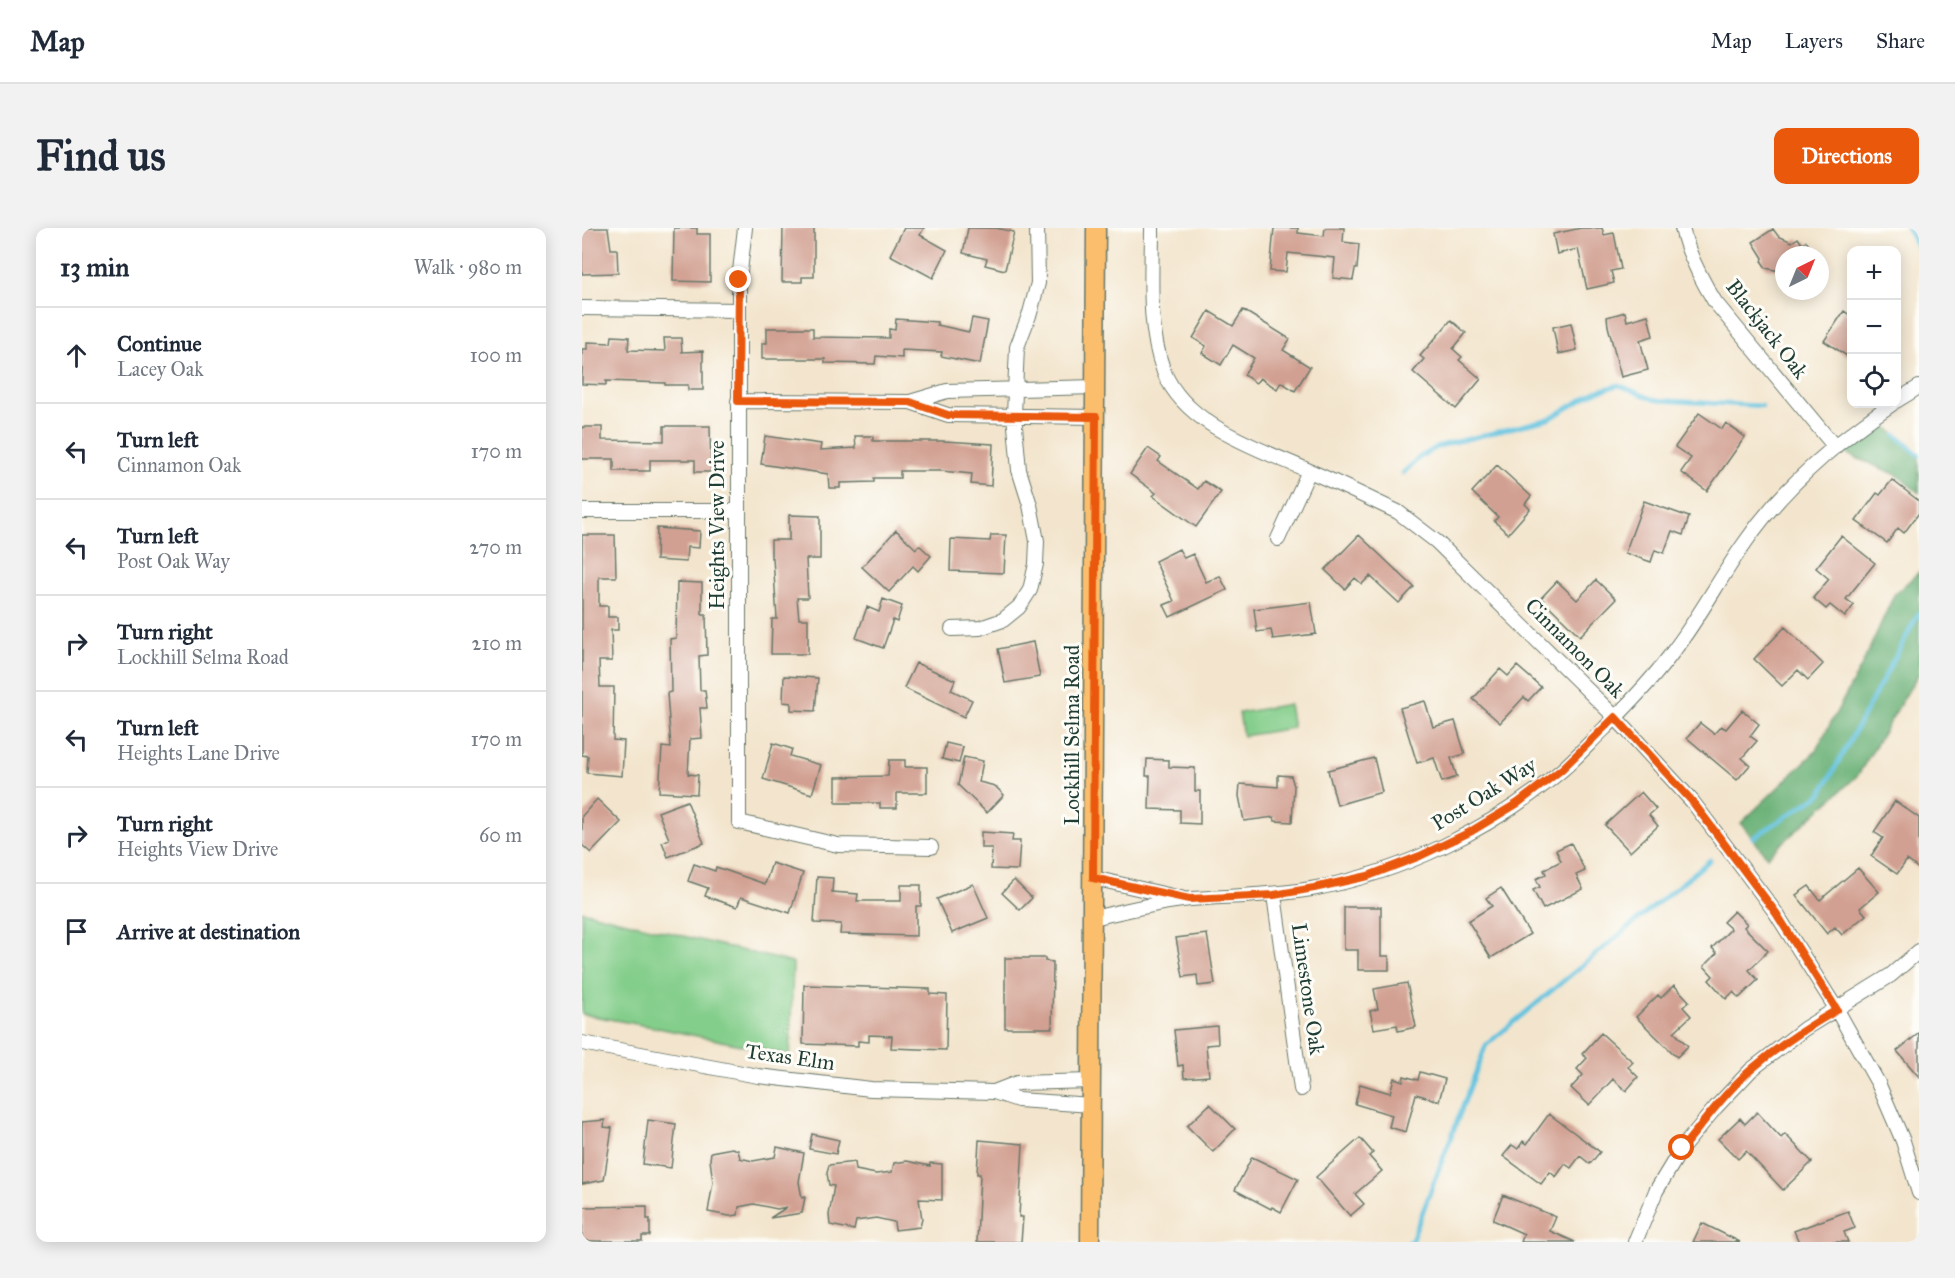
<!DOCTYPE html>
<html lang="en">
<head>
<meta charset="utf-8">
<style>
  body { margin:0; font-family:"IM FELL Great Primer",serif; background:#f2f2f3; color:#1f2937 }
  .controls { position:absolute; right:18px; top:18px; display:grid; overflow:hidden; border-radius:12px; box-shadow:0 3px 15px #0003 }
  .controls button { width:54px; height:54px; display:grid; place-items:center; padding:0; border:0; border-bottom:2px solid #e0e1e3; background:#fff; color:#1f2937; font:30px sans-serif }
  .compass { position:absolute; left:1193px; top:18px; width:54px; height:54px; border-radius:50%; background:#fff; box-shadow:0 3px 15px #0003; rotate:43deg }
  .stop { position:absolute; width:18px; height:18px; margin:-14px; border:4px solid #ea580c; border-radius:50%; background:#fff }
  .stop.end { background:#ea580c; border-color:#fff; box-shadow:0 2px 6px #0008 }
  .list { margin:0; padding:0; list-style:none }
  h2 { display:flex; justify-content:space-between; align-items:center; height:78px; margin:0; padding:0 24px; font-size:26px }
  h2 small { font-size:20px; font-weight:400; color:#747a83 }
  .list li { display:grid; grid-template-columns:39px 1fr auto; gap:18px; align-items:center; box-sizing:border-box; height:96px; padding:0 24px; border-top:2px solid #e0e1e3 }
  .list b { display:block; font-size:22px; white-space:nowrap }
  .list p { margin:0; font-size:20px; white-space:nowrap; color:#747a83 }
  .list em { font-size:20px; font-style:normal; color:#747a83 }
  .icon { flex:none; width:33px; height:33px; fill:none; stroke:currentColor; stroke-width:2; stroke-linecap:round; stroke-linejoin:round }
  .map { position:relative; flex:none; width:1337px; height:1014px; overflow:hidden; border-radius:12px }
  header { display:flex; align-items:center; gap:36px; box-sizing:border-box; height:84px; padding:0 30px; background:#fff; border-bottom:2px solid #e0e1e3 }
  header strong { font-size:28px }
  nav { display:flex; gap:33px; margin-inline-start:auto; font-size:21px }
  .intro { display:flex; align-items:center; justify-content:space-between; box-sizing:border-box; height:144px; padding:0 36px }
  h1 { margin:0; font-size:42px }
  .button { padding:15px 27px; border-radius:12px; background:#ea580c; color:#fff; font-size:21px; font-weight:700 }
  main { display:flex; gap:36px; padding:0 36px }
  aside { flex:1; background:#fff; border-radius:12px; box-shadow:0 3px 15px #0003 }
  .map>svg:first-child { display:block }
  .green { fill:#84ce8b; stroke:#528660; stroke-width:1.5 }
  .forest { fill:#6bb177; stroke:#457756; stroke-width:1.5 }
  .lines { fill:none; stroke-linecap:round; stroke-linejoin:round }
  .stream { stroke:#61c2df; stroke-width:4.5 }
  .building { fill:#d1a092 }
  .minor-casing { stroke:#69786a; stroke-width:16 }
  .major-casing { stroke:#69786a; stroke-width:21 }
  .minor { stroke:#fff; stroke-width:14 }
  .major { stroke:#fabe6d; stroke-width:18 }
  .route { stroke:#ea580c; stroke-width:8 }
  .labels { text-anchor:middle; stroke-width:6; stroke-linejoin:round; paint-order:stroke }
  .street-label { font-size:21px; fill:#1f3d34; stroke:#fdfcf7 }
</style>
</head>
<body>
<header>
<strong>Map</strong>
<nav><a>Map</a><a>Layers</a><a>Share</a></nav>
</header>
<div class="intro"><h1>Find us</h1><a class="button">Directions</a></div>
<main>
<aside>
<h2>13 min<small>Walk · 980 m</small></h2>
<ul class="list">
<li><svg class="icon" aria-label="ahead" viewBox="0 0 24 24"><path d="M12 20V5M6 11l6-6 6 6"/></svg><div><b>Continue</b><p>Lacey Oak</p></div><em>100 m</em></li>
<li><svg class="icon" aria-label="left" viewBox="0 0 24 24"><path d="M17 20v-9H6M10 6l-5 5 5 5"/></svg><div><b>Turn left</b><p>Cinnamon Oak</p></div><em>170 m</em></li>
<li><svg class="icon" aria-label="left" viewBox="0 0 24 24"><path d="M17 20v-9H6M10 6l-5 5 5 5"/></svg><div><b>Turn left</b><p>Post Oak Way</p></div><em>270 m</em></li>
<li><svg class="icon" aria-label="right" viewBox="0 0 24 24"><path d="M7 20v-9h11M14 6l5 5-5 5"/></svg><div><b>Turn right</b><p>Lockhill Selma Road</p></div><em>210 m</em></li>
<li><svg class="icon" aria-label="left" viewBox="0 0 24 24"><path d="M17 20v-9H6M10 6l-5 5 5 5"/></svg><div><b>Turn left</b><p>Heights Lane Drive</p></div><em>170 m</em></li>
<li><svg class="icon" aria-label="right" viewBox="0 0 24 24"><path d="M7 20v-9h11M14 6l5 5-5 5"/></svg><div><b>Turn right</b><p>Heights View Drive</p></div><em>60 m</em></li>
<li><svg class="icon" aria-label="arrive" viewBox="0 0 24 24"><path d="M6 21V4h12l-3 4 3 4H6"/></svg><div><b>Arrive at destination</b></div></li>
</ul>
</aside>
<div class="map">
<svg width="1337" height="1014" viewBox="0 0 1337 1014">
  <rect width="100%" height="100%" fill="#fdfcf7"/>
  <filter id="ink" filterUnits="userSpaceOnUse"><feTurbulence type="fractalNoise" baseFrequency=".0167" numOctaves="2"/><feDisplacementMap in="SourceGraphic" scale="12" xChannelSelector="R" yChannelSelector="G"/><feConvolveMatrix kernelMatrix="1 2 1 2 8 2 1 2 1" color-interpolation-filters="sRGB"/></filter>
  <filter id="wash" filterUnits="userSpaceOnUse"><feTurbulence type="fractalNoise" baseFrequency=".008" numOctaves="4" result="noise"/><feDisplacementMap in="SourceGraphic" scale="24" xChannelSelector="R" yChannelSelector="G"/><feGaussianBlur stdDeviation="1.35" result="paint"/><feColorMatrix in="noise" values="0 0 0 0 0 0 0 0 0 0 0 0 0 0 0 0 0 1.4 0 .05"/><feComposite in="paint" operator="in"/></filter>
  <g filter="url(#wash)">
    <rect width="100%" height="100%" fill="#f3e5cd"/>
    <path class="green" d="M 707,476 L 711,500 L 661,508 L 657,485 Z
      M 0,683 L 211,735 L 208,827 L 71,799 L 0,786 Z"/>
    <path class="forest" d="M 1299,194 L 1337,227 L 1337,265 L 1315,247 L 1258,223 Z
      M 1337,344 L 1337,445 L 1276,547 L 1185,629 L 1159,595 L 1233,524 L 1280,437 L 1312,367 Z"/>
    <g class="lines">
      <path class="stream" d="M 1325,0 L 1337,21
        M 1314,207 L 1337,227
        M 821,245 L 838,229 L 857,218 L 967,191 L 1013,164 L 1037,157 L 1073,172 L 1180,178
        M 1171,610 L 1239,566 L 1337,385
        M 827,1014 L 830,1012 L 904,817 L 1128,632"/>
    </g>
    <g id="blocks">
      <path class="building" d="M 0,0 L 26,0 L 29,21 L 35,21 L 36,45 L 0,46 Z
        M 92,0 L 115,0 L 115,6 L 128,6 L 128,54 L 91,53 Z
        M 201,0 L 232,0 L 232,49 L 220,49 L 220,54 L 200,54 Z
        M 322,0 L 342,0 L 338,7 L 365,22 L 351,50 L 308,27 Z
        M 386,0 L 414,0 L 432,4 L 423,42 L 403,37 L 405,31 L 381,25 Z
        M 692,0 L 716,0 L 716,5 L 742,8 L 743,0 L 762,0 L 761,14 L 777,16 L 775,41 L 773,41 L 771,52 L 751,50 L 753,30 L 706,25 L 704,44 L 688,43 Z
        M 999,0 L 1020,0 L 1022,7 L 1032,5 L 1039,41 L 1029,43 L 1032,55 L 1005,61 L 996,21 L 975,26 L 971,6 Z
        M 1191,1 L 1196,8 L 1210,14 L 1216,10 L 1220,16 L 1224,13 L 1233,27 L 1202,27 L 1202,44 L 1184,40 L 1180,34 L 1181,30 L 1171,14 Z
        M 661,82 L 708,111 L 701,122 L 728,139 L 713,163 L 699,154 L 695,161 L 678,150 L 674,155 L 662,147 L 672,130 L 651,117 L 639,137 L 620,125 L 624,118 L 611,110 L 627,83 L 651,98 Z
        M 1262,83 L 1269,88 L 1269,122 L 1265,128 L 1242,113 Z
        M 1043,84 L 1045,93 L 1066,87 L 1071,108 L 1058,112 L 1066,142 L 1039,149 L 1026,98 L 1025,89 Z
        M 390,90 L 406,93 L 398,136 L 359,128 L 360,124 L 320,122 L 320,130 L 294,128 L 293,136 L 243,135 L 243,131 L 180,131 L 180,115 L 185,115 L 185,100 L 231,100 L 231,109 L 307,110 L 307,101 L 313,102 L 314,91 L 355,94 L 355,97 L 387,104 Z
        M 869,92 L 884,105 L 871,121 L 880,129 L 877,132 L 899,151 L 874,181 L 831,144 L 842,131 L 838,128 Z
        M 989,95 L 995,122 L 976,126 L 971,99 Z
        M 30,108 L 47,109 L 46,122 L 83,123 L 82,110 L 99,110 L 100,124 L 121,123 L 121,162 L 106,162 L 106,157 L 83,157 L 83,155 L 24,153 L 24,157 L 0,156 L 0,121 L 5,121 L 5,114 L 29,115 Z
        M 1117,185 L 1140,201 L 1144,195 L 1163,209 L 1125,263 L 1099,244 L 1109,230 L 1093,219 Z
        M 82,198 L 128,198 L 129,244 L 113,244 L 113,232 L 68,232 L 68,243 L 32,243 L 32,231 L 0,231 L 0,199 L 20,199 L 20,212 L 82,213 Z
        M 183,208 L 239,216 L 238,222 L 274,220 L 273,208 L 291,208 L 291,213 L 362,213 L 411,216 L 409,258 L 389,256 L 390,246 L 359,243 L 318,243 L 318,250 L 292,250 L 292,254 L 258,255 L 258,260 L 247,260 L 246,246 L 179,236 Z
        M 566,220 L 579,229 L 576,233 L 616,261 L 622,253 L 639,264 L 614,299 L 571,268 L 574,265 L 548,246 Z
        M 915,237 L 949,268 L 943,276 L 948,281 L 926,306 L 912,293 L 916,289 L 890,264 Z
        M 1310,252 L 1337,273 L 1337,285 L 1322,305 L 1316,300 L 1305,315 L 1274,293 L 1295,265 L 1298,267 Z
        M 1062,273 L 1107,289 L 1101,307 L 1090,303 L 1082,325 L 1073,322 L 1069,334 L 1043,325 Z
        M 207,287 L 238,288 L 238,331 L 224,331 L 226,370 L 215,370 L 217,391 L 226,391 L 226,426 L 189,426 L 190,391 L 195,391 L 191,330 L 189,330 L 189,312 L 207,312 Z
        M 75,300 L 118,303 L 117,320 L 105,319 L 104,334 L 74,332 Z
        M 314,302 L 334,321 L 337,317 L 349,328 L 336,343 L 331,338 L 307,364 L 280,339 Z
        M 0,307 L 33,307 L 34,349 L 17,349 L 17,378 L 26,378 L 26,389 L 36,389 L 36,402 L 29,402 L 30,433 L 17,433 L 18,459 L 32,459 L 31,512 L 42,513 L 40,548 L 5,545 L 6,528 L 0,527 Z
        M 409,307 L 424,307 L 422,345 L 368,343 L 369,311 L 408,313 Z
        M 777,307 L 832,359 L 817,375 L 788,348 L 780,356 L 773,350 L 763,361 L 743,342 Z
        M 1259,308 L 1293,335 L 1264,371 L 1272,377 L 1263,389 L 1248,377 L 1244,381 L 1231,370 L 1247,351 L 1234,340 Z
        M 597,321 L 602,330 L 611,326 L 624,354 L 638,348 L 645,362 L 588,389 L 582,377 L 592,373 L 573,333 Z
        M 1014,352 L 1034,371 L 998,408 L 959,370 L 975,353 L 995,372 Z
        M 95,354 L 120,355 L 120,386 L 124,386 L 125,427 L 117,428 L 118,462 L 123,462 L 125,480 L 118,480 L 120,510 L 108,511 L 106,546 L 116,547 L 115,566 L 77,564 L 80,519 L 89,520 L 85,465 L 89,464 L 88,411 L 94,410 Z
        M 301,371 L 320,378 L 315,394 L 311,392 L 301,420 L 274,410 L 285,379 L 297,384 Z
        M 729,374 L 734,406 L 691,411 L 689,402 L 675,404 L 672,381 Z
        M 1203,399 L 1241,436 L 1226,452 L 1216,442 L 1200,458 L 1172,431 Z
        M 451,414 L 458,449 L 423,455 L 416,421 Z
        M 334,435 L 373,452 L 369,462 L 390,472 L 382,489 L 322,460 Z
        M 935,438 L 959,459 L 946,473 L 942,469 L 918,495 L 891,471 L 918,441 L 926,448 Z
        M 202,448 L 236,450 L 233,483 L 209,482 L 209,475 L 201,474 Z
        M 843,473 L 851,499 L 873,493 L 883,526 L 869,530 L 875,549 L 860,554 L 852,530 L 835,535 L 818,480 Z
        M 1160,482 L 1177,496 L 1168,508 L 1175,513 L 1160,530 L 1168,537 L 1155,552 L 1105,510 L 1118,495 L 1132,506 L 1139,498 L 1144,501 Z
        M 191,515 L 210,521 L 208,528 L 239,537 L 230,566 L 181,551 Z
        M 364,515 L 381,519 L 377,535 L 360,531 Z
        M 382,529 L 401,533 L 397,554 L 413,558 L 422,567 L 405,585 L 376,557 Z
        M 792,530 L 800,564 L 755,577 L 746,542 Z
        M 565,531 L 587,532 L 587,539 L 613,540 L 613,563 L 618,563 L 618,596 L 598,595 L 598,582 L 567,581 L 568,548 L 564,548 Z
        M 307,532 L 323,532 L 323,539 L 345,539 L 345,565 L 315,565 L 315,580 L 298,580 L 298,575 L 254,575 L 254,549 L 306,548 Z
        M 696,547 L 709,548 L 712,558 L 710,594 L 693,593 L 692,589 L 662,593 L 657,568 L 658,556 L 696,559 Z
        M 1059,564 L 1074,581 L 1067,587 L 1076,598 L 1048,624 L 1023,597 Z
        M 15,571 L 39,594 L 9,625 L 0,617 L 0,588 Z
        M 105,573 L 122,615 L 86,629 L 80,614 L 87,611 L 76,584 Z
        M 1313,573 L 1337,590 L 1337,641 L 1325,632 L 1315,646 L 1289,628 L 1301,610 L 1292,604 Z
        M 399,604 L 431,606 L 430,613 L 438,613 L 436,642 L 409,641 L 410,620 L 399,620 Z
        M 989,615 L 1003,643 L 994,647 L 1001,661 L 961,681 L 951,662 L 958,659 L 954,651 L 964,646 L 962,642 L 979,633 L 974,622 Z
        M 190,635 L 221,645 L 208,685 L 159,669 L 155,679 L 123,668 L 126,660 L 106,653 L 112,636 L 133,643 L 134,639 L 183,656 Z
        M 1276,640 L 1297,664 L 1278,680 L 1284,687 L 1260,707 L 1253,699 L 1245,706 L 1214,667 L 1227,658 L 1238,672 Z
        M 235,649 L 251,650 L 250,664 L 276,666 L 275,673 L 319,673 L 319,657 L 339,657 L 339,678 L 334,678 L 334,708 L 258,706 L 259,696 L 232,695 Z
        M 432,652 L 450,670 L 438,682 L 420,665 Z
        M 391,656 L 406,690 L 370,705 L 355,671 Z
        M 919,660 L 948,706 L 909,730 L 886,693 L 910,678 L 904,670 Z
        M 762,679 L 799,679 L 799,728 L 807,728 L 807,742 L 776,742 L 776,722 L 762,722 Z
        M 1152,683 L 1165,696 L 1162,699 L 1186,723 L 1167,742 L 1176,752 L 1157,770 L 1151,764 L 1144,771 L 1127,752 L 1131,748 L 1122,738 L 1135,725 L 1130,720 L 1149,701 L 1141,694 Z
        M 625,706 L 633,756 L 616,758 L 615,747 L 601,749 L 594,710 Z
        M 423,730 L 463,730 L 463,733 L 471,734 L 470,800 L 423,800 Z
        M 825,755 L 834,799 L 816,803 L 815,797 L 792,801 L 788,783 L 796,781 L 792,761 Z
        M 222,757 L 348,761 L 348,766 L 365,767 L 364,822 L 309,820 L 310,808 L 287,807 L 287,814 L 276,813 L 276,818 L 221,816 Z
        M 1092,757 L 1107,773 L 1101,779 L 1109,788 L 1092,804 L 1106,818 L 1095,829 L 1054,789 L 1076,767 L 1079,770 Z
        M 635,798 L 636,816 L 624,817 L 627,848 L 602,850 L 601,837 L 596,838 L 592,802 Z
        M 1019,805 L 1051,834 L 1046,839 L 1056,849 L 1044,863 L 1031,851 L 1007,877 L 989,860 L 1001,847 L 995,841 L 1005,830 L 1000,826 Z
        M 1337,805 L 1337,849 L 1315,823 Z
        M 838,844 L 863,851 L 857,873 L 834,866 L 824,904 L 807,899 L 810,887 L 773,876 L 778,856 L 808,865 L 812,850 L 821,853 L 822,848 L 836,852 Z
        M 628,876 L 653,901 L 631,924 L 605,898 Z
        M 1175,884 L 1199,910 L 1203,906 L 1230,934 L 1201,962 L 1164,923 L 1156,931 L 1136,911 L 1158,890 L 1163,896 Z
        M 967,886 L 1018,924 L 1008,936 L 998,928 L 989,940 L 983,936 L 974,949 L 968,944 L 959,956 L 921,928 L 930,917 L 936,921 L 941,913 L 945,916 Z
        M 23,892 L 22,899 L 30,900 L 22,952 L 0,956 L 0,894 Z
        M 66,892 L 94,896 L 89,940 L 61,936 Z
        M 230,906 L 257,912 L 254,926 L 227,921 Z
        M 778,910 L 791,925 L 787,928 L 800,943 L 773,966 L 782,976 L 768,988 L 734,949 Z
        M 397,912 L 441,916 L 437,989 L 441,989 L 439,1014 L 395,1014 L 398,946 L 395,946 Z
        M 195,919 L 222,925 L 217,954 L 220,970 L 223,969 L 220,985 L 188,990 L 205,979 L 195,981 L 172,976 L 157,979 L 156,987 L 147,988 L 126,984 L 131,954 L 128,932 L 129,924 L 150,920 L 156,922 L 158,930 L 171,933 L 193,929 Z
        M 670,929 L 716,951 L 699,984 L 690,979 L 689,981 L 653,962 Z
        M 325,933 L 348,938 L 348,935 L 360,936 L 360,972 L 337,971 L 340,991 L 338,999 L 313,1002 L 312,994 L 294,990 L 274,993 L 272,1002 L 248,997 L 247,987 L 252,958 L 247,957 L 245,945 L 247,937 L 273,934 L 274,942 L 294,946 L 310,944 L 312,935 Z
        M 921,967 L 974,989 L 968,1003 L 993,1014 L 939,1014 L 942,1006 L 911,992 Z
        M 65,978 L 65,991 L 68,991 L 68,1008 L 60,1008 L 60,1013 L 0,1013 L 1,979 Z
        M 1266,983 L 1273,1000 L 1262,1004 L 1266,1014 L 1217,1014 L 1212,1003 Z
        M 1120,995 L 1158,1014 L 1111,1014 Z"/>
    </g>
  </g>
  <g filter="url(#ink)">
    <use href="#blocks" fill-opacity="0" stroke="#69786a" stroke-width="1.5"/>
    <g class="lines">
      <g class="minor-casing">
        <path id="minor" d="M 163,0 L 157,52 L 157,594 L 256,617 L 349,619
          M 570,0 C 570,47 565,99 582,144 C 604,198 676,220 725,242 C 756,255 786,270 816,284 L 855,314 L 1033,489 L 1110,573 L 1194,685 L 1255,782 L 1296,855 L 1321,913 L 1337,965
          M 1100,0 C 1106,27 1119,51 1133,74 L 1253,219
          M 0,80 L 157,82
          M 156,173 L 328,174 L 365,163 L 514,159
          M 1314,173 L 1337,159
          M 328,174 L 366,187 L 514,189
          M 0,283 L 157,283
          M 696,311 L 727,243
          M 370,401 L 398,400 L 421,392 L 437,379 L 448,362 L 454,336 L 455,313 L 448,277 L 437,242 L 432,187 L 435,119 L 448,85 L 456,55 L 455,0
          M 511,650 L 599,670
          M 692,667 L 719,861
          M 511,690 C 543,683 576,674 609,671 C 650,668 689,668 729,661 C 820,645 910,601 980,542 C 995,529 1009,513 1023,500 C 1048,475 1073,449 1093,421 C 1118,388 1138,350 1162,316 C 1200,260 1254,214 1310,176
          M 0,815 L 176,848 L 289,861 L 412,864 L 436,872 L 510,877
          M 412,864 L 435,855 L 510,853
          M 1053,1014 L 1074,963 L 1100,920 L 1134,879 L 1169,842 L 1222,801 L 1309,747 L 1337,723"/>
      </g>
      <g class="major-casing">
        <path id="major" d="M 508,1014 L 514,0"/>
      </g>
      <use href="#minor" class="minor"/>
      <use href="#major" class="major"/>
    </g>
  </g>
  <g class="lines" filter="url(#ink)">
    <path class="route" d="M 157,52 L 156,173 L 328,174 L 366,187 L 514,189 L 511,650 L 607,671 L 692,667 L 732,660 L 786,648 L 838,628 L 888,604 L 936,575 L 980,541 L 1033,489 L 1110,573 L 1194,685 L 1255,782 C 1225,799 1197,818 1171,840 C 1144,863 1122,894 1100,920"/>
  </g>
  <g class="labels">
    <g class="street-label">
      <text transform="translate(1185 101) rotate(52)" y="7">Blackjack Oak</text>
      <text transform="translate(135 297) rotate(-90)" y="7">Heights View Drive</text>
      <text transform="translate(993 420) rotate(45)" y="7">Cinnamon Oak</text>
      <text transform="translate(490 507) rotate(-90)" y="7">Lockhill Selma Road</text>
      <text transform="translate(902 566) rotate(-32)" y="7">Post Oak Way</text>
      <text transform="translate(726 761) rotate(82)" y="7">Limestone Oak</text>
      <text transform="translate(208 829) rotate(8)" y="7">Texas Elm</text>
    </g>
  </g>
</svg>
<div class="controls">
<button>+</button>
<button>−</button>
<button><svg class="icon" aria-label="locate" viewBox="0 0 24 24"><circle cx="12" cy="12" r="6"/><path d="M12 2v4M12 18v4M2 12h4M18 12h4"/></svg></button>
</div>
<svg class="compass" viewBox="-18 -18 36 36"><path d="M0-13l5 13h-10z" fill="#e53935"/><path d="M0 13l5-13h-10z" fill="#747a83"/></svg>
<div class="stop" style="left:1100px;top:920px"></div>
<div class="stop end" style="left:157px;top:52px"></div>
</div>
</main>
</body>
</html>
